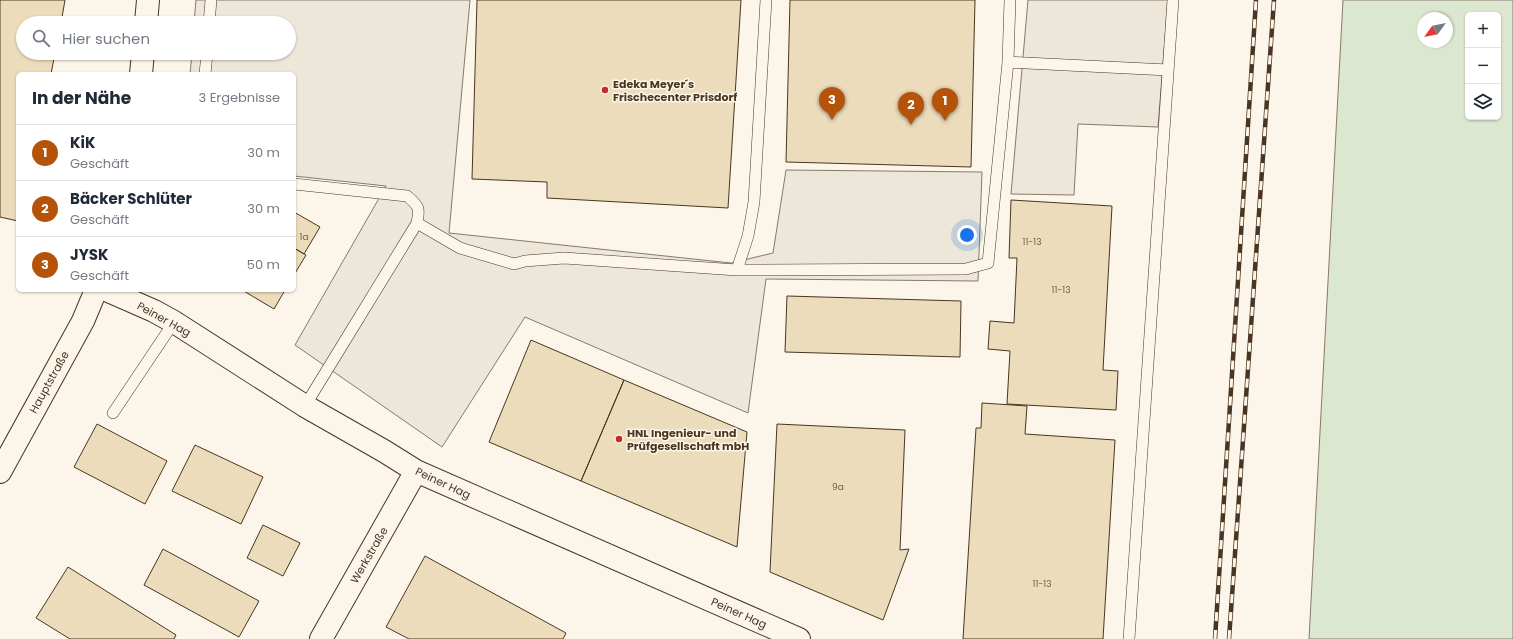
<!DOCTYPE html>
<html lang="de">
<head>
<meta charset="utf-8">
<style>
  body { margin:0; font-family:Poppins,sans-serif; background:#f2f2f3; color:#1f2937 }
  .controls { position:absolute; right:12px; top:12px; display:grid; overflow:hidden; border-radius:6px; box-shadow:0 1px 3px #0004 }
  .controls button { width:36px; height:36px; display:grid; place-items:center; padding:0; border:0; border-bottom:1px solid #e0e1e3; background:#fff; color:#1f2937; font:20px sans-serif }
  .compass { position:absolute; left:1417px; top:12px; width:36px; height:36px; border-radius:50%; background:#fff; box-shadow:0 1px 3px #0004; rotate:237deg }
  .you { position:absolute; left:967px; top:235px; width:14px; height:14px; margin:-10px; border:3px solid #fff; border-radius:50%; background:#1a73e8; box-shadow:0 0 0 6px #1a73e833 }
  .badge { display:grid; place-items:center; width:26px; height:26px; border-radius:50%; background:#b45309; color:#fff; font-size:13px; font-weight:700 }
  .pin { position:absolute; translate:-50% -33px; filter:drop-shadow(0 1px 2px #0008) }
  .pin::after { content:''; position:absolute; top:21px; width:14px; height:12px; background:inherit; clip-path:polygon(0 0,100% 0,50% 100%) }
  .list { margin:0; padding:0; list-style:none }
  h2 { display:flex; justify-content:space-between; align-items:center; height:52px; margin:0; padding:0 16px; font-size:17px }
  h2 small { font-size:13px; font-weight:400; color:#747a83 }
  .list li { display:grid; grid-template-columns:26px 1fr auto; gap:12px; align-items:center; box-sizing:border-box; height:56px; padding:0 16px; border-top:1px solid #e0e1e3 }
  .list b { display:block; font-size:15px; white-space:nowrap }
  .list p { margin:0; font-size:13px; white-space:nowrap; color:#747a83 }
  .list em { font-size:13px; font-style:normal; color:#747a83 }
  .icon { flex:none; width:22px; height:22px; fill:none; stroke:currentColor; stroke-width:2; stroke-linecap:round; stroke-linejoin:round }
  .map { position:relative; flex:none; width:1513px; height:639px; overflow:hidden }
  .search { position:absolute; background:#fff; box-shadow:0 1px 3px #0004; left:16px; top:16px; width:280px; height:44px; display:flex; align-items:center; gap:10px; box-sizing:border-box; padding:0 14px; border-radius:22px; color:#747a83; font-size:15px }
  .panel { position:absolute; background:#fff; box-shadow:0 1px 3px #0004; left:16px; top:72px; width:280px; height:220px; border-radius:6px }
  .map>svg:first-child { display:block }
  .green { fill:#dce7d0; stroke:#887966; fill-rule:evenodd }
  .parking { fill:#ede7d9; stroke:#887966 }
  .building { fill:#ecdcbc; stroke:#4a3520 }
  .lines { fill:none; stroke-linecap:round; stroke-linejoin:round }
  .service-casing { stroke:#4a3520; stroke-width:12 }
  .minor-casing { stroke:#4a3520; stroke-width:24 }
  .secondary-casing { stroke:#4a3520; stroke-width:24 }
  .service { stroke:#fbf6e9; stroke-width:11 }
  .minor { stroke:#fbf6e9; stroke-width:22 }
  .secondary { stroke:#fbf6e9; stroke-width:22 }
  .rail-casing { stroke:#4a3520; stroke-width:4.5 }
  .rail { stroke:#fbf6e9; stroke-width:3; stroke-dasharray:9; stroke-linecap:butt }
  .poi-dot { fill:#c62828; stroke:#fbf6e9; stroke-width:1.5 }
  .labels { text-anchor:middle; stroke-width:3; stroke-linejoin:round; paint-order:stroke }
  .number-label { font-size:9px; fill:#725f47 }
  .poi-label { font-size:11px; font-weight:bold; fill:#4a3520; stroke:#fbf6e9; text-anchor:start }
  .street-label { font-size:11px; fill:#4a3520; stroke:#fbf6e9 }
</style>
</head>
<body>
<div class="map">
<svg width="1513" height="639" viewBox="0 0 1513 639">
  <rect width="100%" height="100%" fill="#fbf6e9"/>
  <path class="green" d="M 1343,0 L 1513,0 L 1513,639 L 1309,639 ZM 1468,15 L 1498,15 L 1498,117 L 1468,117 ZM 1423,18 L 1447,18 L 1447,42 L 1423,42 Z"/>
  <path class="parking" d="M 196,0 L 470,0 L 449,233 L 731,263 L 773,253 L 786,170 L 982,172 L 978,281 L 766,279 L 748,413 L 525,317 L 442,447 L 295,345 L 386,186 L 294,176 L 294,74 L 190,74 L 192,53 L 289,53 L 289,23 L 194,23 Z
    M 1028,0 L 1168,0 L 1158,127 L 1078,124 L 1074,195 L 1011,194 Z"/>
  <path class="building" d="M 0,0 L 65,0 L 61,23 L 23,23 L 23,53 L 55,53 L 51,74 L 18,74 L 18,221 L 0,217 Z
    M 477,0 L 741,0 L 728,208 L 547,198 L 547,182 L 472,179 Z
    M 790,0 L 975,0 L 971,167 L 786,162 Z
    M 1011,200 L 1112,206 L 1103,370 L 1118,371 L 1116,410 L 1007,404 L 1010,351 L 988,349 L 990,321 L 1014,323 L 1017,258 L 1009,258 Z
    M 294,212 L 320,227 L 304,254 L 294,248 Z
    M 294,248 L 306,255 L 294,275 Z
    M 242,290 L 285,290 L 274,309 Z
    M 787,296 L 961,301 L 960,357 L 785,352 Z
    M 531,340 L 624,380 L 581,481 L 489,442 Z
    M 624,380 L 747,432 L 737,547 L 581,481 Z
    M 982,403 L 1027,406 L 1025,434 L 1115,440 L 1103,639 L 963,639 L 976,428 L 981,428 Z
    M 97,424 L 167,461 L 145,504 L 74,467 Z
    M 777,424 L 905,430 L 900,550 L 909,549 L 883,620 L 770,572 Z
    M 195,445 L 263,477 L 241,524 L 172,491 Z
    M 263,525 L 300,543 L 283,576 L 247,558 Z
    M 163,549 L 259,601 L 239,637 L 144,585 Z
    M 425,556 L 566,633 L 563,639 L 409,639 L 386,627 Z
    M 68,567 L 176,635 L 174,639 L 70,639 L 36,618 Z"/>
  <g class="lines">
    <g class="service-casing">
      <path id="service" d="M 209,23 L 211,0
        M 1008,62 L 1168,70
        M 205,74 L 207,53
        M 294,184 L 407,196 C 419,206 420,208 417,223 L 305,406
        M 417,223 L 460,248 L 514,264 L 525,261 L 564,258 L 737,270 L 966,269 L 988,263 L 1008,62 L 1010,0
        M 737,270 L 748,236 L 754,202 L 766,0
        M 113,413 L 174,322
        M 1129,639 L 1173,0"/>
    </g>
    <g class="minor-casing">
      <path id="minor" d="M 106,290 L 154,311 L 174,322 L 305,406 L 384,451 L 416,471 L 799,639
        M 321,639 L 416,471"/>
    </g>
    <g class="secondary-casing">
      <path id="secondary" d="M 146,23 L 148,0
        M 141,74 L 143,53
        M 0,472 L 83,321 L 96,290"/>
    </g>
    <use href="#service" class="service"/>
    <use href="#minor" class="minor"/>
    <use href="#secondary" class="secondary"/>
    <g class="rail-casing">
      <path id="rail" d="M 1215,639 L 1256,0
        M 1229,639 L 1274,0"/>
    </g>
    <use href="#rail" class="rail"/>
  </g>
  <g class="poi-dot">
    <circle cx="605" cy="90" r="4"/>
    <circle cx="619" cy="439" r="4"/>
  </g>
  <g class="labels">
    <g class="number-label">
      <text x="304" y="240">1a</text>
      <text x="1032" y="245">11-13</text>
      <text x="1061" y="293">11-13</text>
      <text x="838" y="490">9a</text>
      <text x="1042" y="587">11-13</text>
    </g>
    <g class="poi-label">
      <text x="613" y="88">Edeka Meyer´s<tspan x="613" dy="13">Frischecenter Prisdorf</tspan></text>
      <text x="627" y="437">HNL Ingenieur- und<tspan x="627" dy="13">Prüfgesellschaft mbH</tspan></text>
    </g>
    <g class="street-label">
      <text transform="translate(164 319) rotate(29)" y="4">Peiner Hag</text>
      <text transform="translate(49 382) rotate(-61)" y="4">Hauptstraße</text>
      <text transform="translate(443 483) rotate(25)" y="4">Peiner Hag</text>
      <text transform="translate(369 555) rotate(-60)" y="4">Werkstraße</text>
      <text transform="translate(739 613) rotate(24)" y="4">Peiner Hag</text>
    </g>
  </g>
</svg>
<div class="controls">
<button>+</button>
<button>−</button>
<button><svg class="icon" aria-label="layers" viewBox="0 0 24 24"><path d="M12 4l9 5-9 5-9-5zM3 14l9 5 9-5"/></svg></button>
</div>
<svg class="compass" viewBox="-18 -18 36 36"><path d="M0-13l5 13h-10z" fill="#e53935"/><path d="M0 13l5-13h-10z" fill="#747a83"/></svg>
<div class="you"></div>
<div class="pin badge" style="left:945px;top:121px">1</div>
<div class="pin badge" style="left:911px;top:125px">2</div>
<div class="pin badge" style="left:832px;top:120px">3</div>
<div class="search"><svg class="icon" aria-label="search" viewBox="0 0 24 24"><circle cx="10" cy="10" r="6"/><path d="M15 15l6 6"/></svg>Hier suchen</div>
<section class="panel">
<h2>In der Nähe<small>3 Ergebnisse</small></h2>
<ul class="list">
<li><span class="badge">1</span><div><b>KiK</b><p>Geschäft</p></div><em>30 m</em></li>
<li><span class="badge">2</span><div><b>Bäcker Schlüter</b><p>Geschäft</p></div><em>30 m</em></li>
<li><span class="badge">3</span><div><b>JYSK</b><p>Geschäft</p></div><em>50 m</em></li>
</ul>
</section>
</div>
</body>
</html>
